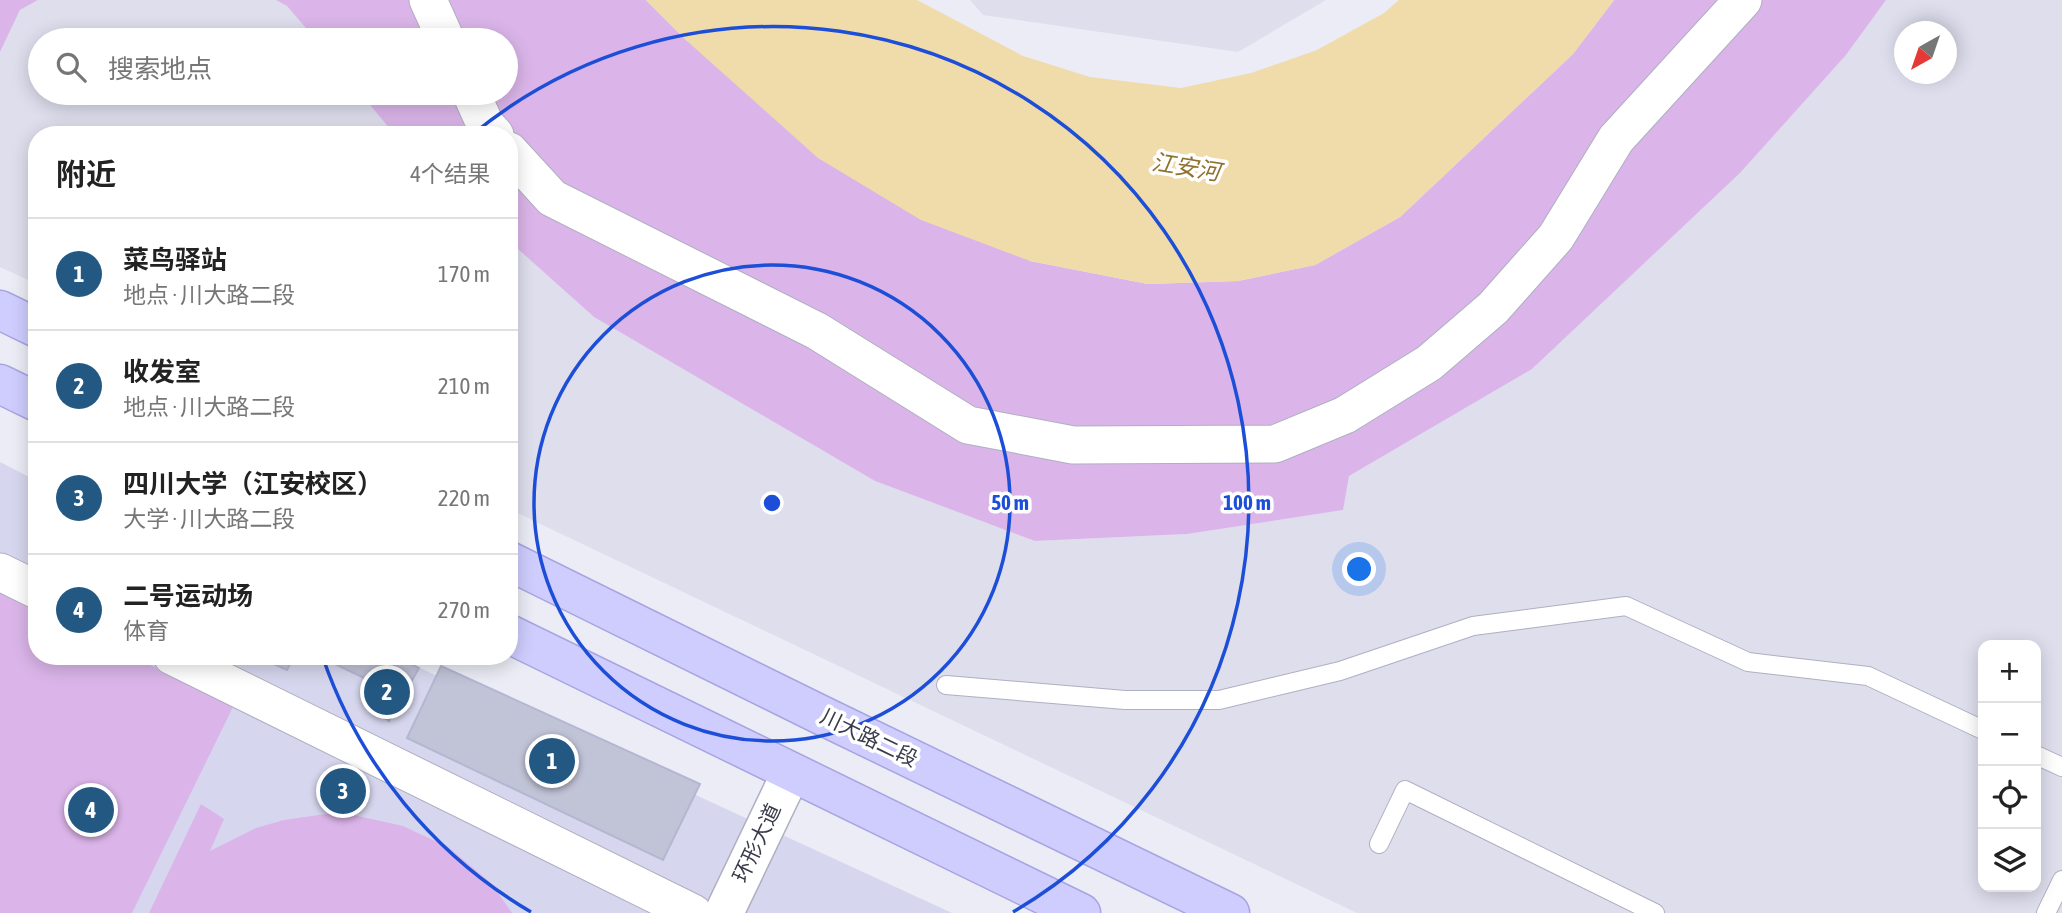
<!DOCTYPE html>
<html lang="zh">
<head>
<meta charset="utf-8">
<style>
  body { margin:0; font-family:"Asap Condensed","Noto Sans SC",sans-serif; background:#f6f6f6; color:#222 }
  .controls { position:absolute; right:21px; bottom:21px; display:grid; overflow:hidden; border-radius:14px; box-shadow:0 4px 18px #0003 }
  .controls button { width:63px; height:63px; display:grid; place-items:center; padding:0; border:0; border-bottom:2px solid #e0e0e0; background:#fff; color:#222; font:35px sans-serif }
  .compass { position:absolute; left:1894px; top:21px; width:63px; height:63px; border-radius:50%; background:#fff; box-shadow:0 4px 18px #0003; rotate:220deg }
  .you { position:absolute; left:1360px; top:570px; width:24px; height:24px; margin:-18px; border:5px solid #fff; border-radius:50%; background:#1a73e8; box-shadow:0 0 0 10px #1a73e833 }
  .badge { display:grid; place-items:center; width:46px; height:46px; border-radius:50%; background:#225882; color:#fff; font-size:23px; font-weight:700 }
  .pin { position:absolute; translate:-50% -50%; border:4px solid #fff; box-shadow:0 2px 7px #0006 }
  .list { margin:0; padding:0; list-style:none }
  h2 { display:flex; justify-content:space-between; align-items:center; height:91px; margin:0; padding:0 28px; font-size:30px }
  h2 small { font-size:23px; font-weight:400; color:#767676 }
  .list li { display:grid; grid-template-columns:46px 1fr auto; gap:21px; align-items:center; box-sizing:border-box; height:112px; padding:0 28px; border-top:2px solid #e0e0e0 }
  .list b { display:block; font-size:26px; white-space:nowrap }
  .list p { margin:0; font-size:23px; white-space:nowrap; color:#767676 }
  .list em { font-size:23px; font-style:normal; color:#767676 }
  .icon { flex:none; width:38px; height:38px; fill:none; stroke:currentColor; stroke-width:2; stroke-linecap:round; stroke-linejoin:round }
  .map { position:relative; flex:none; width:2062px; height:913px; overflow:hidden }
  .search { position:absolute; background:#fff; box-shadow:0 4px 18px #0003; left:28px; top:28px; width:490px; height:77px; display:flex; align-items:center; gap:18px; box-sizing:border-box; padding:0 24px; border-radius:38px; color:#767676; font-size:26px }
  .panel { position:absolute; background:#fff; box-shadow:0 4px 18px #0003; left:28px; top:126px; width:490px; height:539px; border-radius:28px }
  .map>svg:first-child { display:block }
  .residential { fill:#dedeed; fill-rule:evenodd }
  .education { fill:#d6d6ee }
  .green { fill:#dbb5e9 }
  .water { fill:#f0dbaa }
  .building { fill:#c1c3d7; stroke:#b4b7d2; stroke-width:2 }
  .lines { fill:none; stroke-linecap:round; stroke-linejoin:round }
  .service-casing { stroke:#aeafc1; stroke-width:20 }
  .minor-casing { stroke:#aeafc1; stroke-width:39 }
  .tertiary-casing { stroke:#aeafc1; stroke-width:41 }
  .secondary-casing { stroke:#a6a5e1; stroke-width:41 }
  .service { stroke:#fff; stroke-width:18 }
  .minor { stroke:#fff; stroke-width:37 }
  .tertiary { stroke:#fff; stroke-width:38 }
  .secondary { stroke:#cfcdfe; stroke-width:38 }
  .ring { fill:none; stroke:#1d4ed8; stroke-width:3.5 }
  .labels { text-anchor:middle; stroke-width:7; stroke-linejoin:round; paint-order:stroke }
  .street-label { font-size:21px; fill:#393b4a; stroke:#fff }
  .water-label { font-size:23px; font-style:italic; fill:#8e702a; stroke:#fff }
  .centre { fill:#1d4ed8; stroke:#fff; stroke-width:3.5 }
  .ring-label { font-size:21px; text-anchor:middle; font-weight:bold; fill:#1d4ed8; stroke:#fff; stroke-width:7; stroke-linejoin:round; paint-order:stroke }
</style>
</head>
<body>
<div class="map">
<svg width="2062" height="913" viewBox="0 0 2062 913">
  <rect width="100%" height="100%" fill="#ececf6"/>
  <path class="residential" d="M 38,0 L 276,0 L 287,6 L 316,40 L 40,40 L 40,93 L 360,93 L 395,135 L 37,135 L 37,284 L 0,267 L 0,52 L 20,10 Z
    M 970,0 L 1326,0 L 1238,52 L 983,15 Z
    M 1886,0 L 2062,0 L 2062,913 L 1357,913 L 509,509 L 509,241 L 594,317 L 875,481 L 1035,541 L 1187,534 L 1342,510 L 1349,476 L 1532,369 L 1740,173 L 1846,55 ZM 1904,32 L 1946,32 L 1946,74 L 1904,74 ZM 1983,645 L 2036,645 L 2036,887 L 1983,887 Z"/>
  <path class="education" d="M 0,462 L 37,481 L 37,656 L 394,656 L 952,913 L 0,913 Z"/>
  <path class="green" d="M 0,0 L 38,0 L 20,10 L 0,52 Z
    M 276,0 L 646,0 L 687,41 L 1030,261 L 1148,284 L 1238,281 L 1315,265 L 1400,217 L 1573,54 L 1614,0 L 1886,0 L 1846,55 L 1740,173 L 1532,369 L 1349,476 L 1343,510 L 1187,534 L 1035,541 L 875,481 L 594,317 L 509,241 L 509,135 L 395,135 L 360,93 L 506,93 L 506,40 L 316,40 L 287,6 Z
    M 0,591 L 37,609 L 37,656 L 132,656 L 233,707 L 132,913 L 0,913 Z
    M 201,804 L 224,819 L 210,851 L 256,828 L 284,820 L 340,812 L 403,826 L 448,847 L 491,883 L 512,913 L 149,913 Z"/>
  <path class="water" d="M 646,0 L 917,0 L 1023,56 L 1090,77 L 1181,88 L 1251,73 L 1317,50 L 1384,13 L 1399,0 L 1614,0 L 1573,54 L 1400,217 L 1315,265 L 1238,281 L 1148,284 L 1030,261 L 921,220 L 818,158 L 687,41 Z"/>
  <path class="building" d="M 261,656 L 294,656 L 287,670 L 260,658 Z
    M 318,656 L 394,656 L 419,668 L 389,721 L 363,702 L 375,683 Z
    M 441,666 L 700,784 L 663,860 L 407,738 Z"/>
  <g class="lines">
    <g class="service-casing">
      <path id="service" d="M 946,685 L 1125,700 L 1219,700 L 1340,671 L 1473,626 L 1626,606 L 1748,662 L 1868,676 L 1983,730
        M 2036,755 L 2062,767
        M 1379,844 L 1405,790 L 1655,913
        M 2046,913 L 2062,880"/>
    </g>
    <g class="minor-casing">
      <path id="minor" d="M 428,0 L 446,40
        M 471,93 L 485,124 L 495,135
        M 509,151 L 552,198 L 817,331 L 968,425 L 1073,445 L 1275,444 L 1345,415 L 1429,363 L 1493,308 L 1556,237 L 1616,139 L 1743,0
        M 0,572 L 37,590
        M 172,656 L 693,913"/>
    </g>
    <g class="tertiary-casing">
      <path id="tertiary" d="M 724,913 L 791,773"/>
    </g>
    <g class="secondary-casing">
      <path id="secondary" d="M 0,310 L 37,328
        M 0,384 L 37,402
        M 509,561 L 819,714 L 1230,913
        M 509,634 L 1081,913"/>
    </g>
    <use href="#service" class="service"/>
    <use href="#minor" class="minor"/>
    <use href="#tertiary" class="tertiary"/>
    <use href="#secondary" class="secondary"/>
  </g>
  <g class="ring">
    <circle cx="772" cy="503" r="238"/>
    <path d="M531 912A475 475 0 0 1 323 658M473 134A475 475 0 1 1 1013 912"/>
  </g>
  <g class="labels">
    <g class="street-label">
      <text transform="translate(869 738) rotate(26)" y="7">川大路二段</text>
      <text transform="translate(757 843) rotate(-65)" y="7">环形大道</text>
    </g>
    <g class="water-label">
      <text transform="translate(1186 167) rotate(9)" y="8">江安河</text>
    </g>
  </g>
  <circle cx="772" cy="503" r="10" class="centre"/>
  <g class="ring-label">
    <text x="1010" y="510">50 m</text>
    <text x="1247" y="510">100 m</text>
  </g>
</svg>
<div class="controls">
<button>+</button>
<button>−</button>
<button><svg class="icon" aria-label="locate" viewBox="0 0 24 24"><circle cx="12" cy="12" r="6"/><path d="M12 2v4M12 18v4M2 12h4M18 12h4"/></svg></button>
<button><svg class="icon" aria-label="layers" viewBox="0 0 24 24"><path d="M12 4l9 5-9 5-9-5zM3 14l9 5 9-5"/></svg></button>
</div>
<svg class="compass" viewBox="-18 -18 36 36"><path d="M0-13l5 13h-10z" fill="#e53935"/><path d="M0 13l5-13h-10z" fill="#767676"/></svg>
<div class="you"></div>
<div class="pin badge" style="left:552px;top:761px">1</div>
<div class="pin badge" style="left:387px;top:692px">2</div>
<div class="pin badge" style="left:343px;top:791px">3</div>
<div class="pin badge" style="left:91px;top:810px">4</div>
<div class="search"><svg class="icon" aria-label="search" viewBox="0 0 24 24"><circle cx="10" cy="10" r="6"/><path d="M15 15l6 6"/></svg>搜索地点</div>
<section class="panel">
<h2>附近<small>4个结果</small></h2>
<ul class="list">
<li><span class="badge">1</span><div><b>菜鸟驿站</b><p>地点 · 川大路二段</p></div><em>170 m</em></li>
<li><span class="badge">2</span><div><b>收发室</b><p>地点 · 川大路二段</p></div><em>210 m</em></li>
<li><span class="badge">3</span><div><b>四川大学（江安校区）</b><p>大学 · 川大路二段</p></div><em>220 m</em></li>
<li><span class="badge">4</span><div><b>二号运动场</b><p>体育</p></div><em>270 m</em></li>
</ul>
</section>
</div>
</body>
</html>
